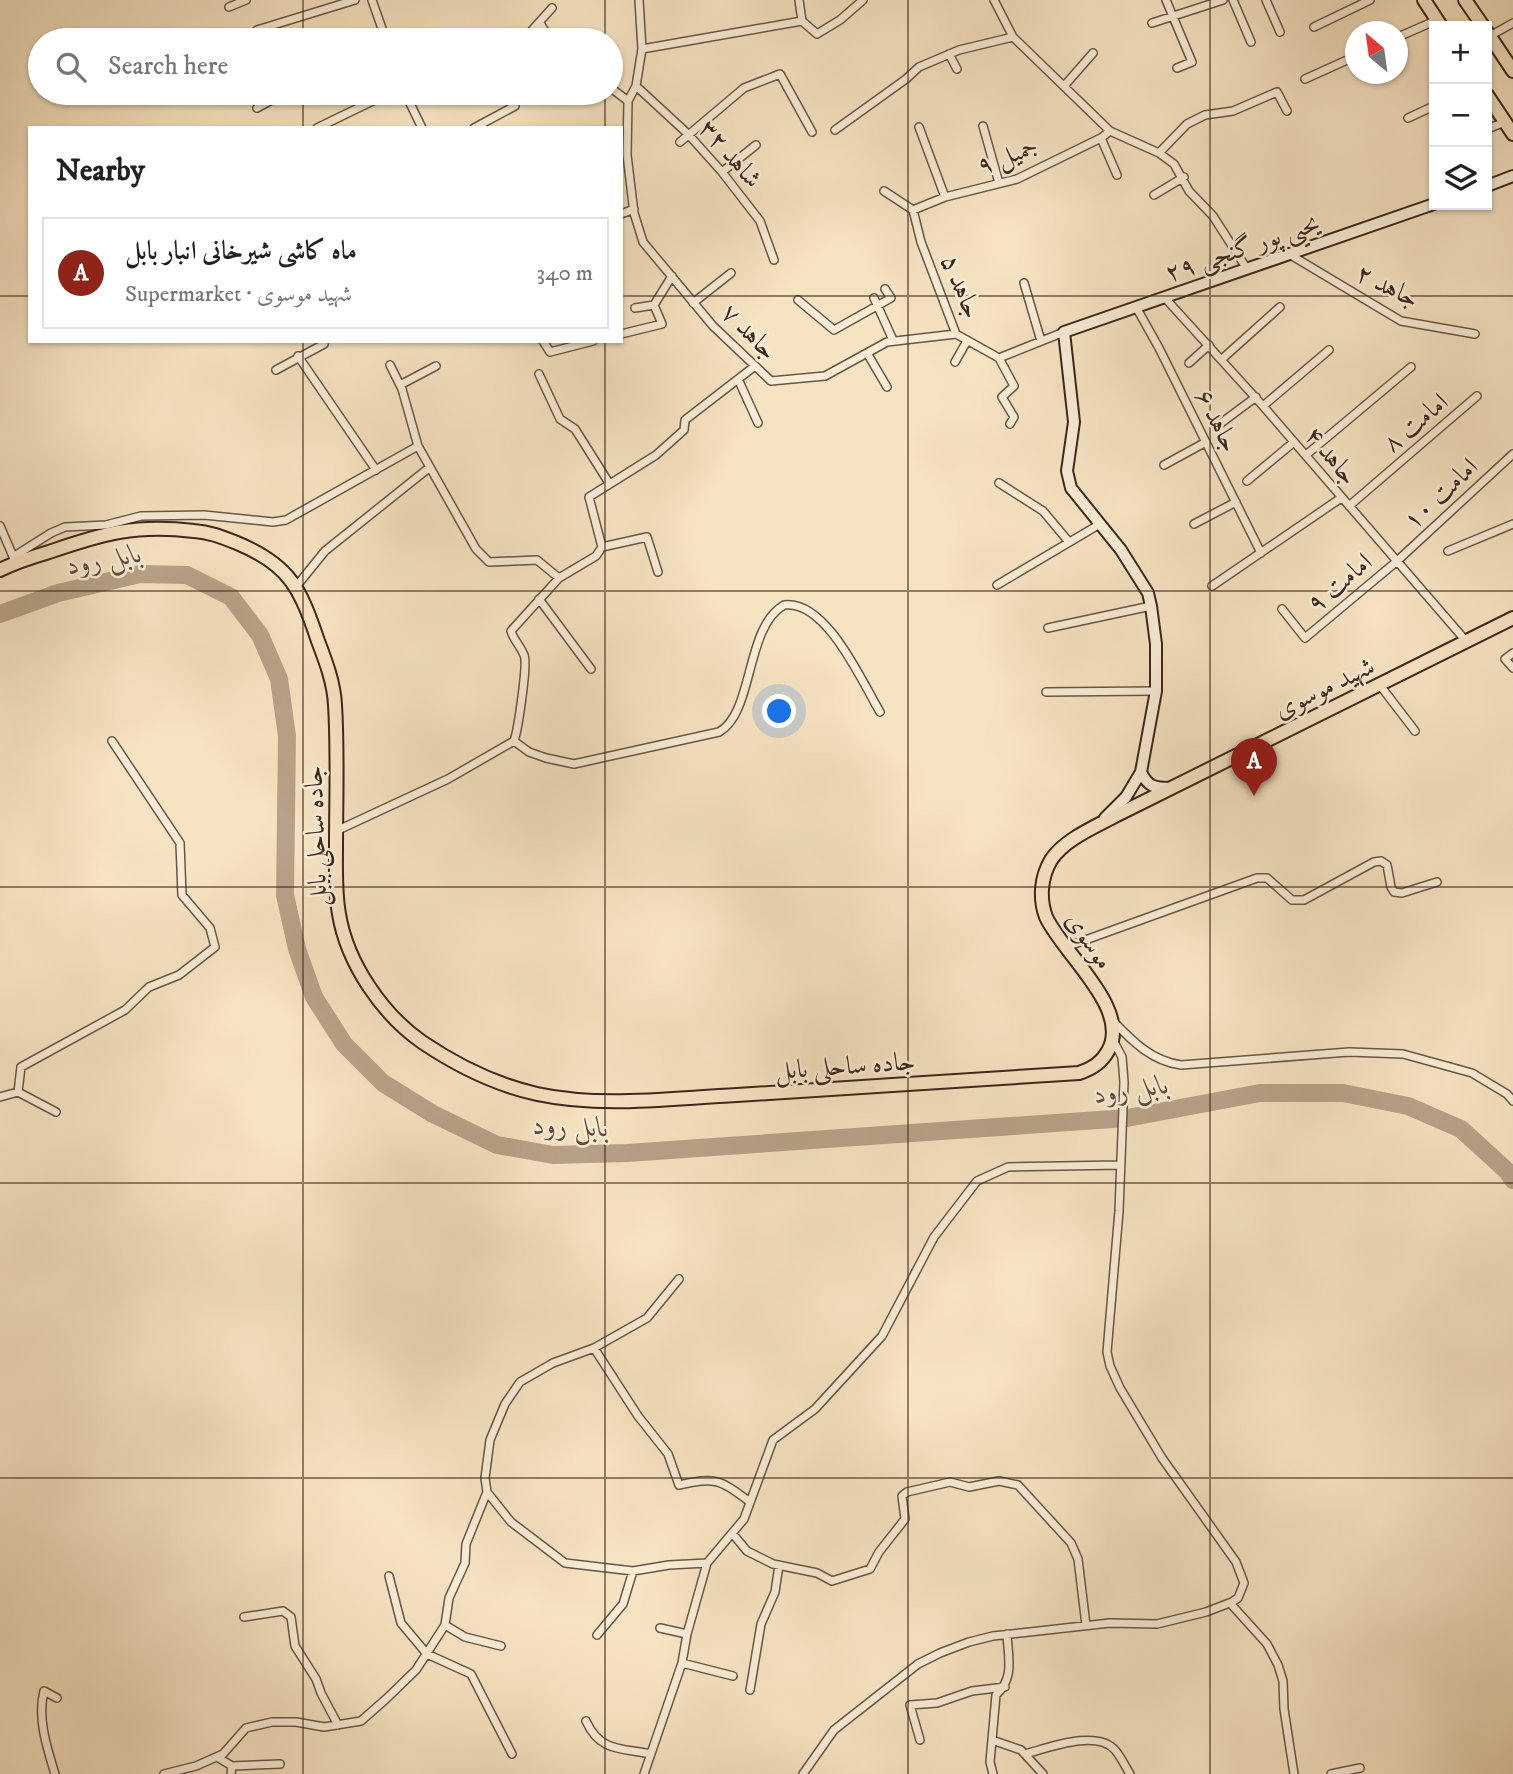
<!DOCTYPE html>
<html lang="en">
<head>
<meta charset="utf-8">
<style>
  body { margin:0; font-family:"IM FELL DW Pica",Amiri,serif; background:#f2f2f2; color:#222 }
  .controls { position:absolute; right:21px; top:21px; display:grid; overflow:hidden; border-radius:0px; box-shadow:0 2px 5px #0004 }
  .controls button { width:63px; height:63px; display:grid; place-items:center; padding:0; border:0; border-bottom:2px solid #e0e0e0; background:#fff; color:#222; font:35px sans-serif }
  .compass { position:absolute; left:1345px; top:21px; width:63px; height:63px; border-radius:50%; background:#fff; box-shadow:0 2px 5px #0004; rotate:331deg }
  .you { position:absolute; left:780px; top:712px; width:24px; height:24px; margin:-18px; border:5px solid #fff; border-radius:50%; background:#1a73e8; box-shadow:0 0 0 10px #1a73e833 }
  .badge { display:grid; place-items:center; width:46px; height:46px; border-radius:50%; background:#8f2418; color:#fff; font-size:23px; font-weight:700 }
  .pin { position:absolute; translate:-50% -58px; filter:drop-shadow(0 2px 4px #0008) }
  .pin::after { content:''; position:absolute; top:37px; width:24px; height:21px; background:inherit; clip-path:polygon(0 0,100% 0,50% 100%) }
  .list { margin:0; padding:0; list-style:none }
  h2 { display:flex; justify-content:space-between; align-items:center; height:91px; margin:0; padding:0 28px; font-size:30px }
  h2 small { font-size:23px; font-weight:400; color:#767676 }
  .list li { display:grid; grid-template-columns:46px 1fr auto; gap:21px; align-items:center; box-sizing:border-box; height:112px; margin:0 14px 14px; padding:0 14px; border:2px solid #e0e0e0; border-radius:0px }
  .list b { display:block; font-size:26px; white-space:nowrap }
  .list p { margin:0; font-size:23px; white-space:nowrap; color:#767676 }
  .list em { font-size:23px; font-style:normal; color:#767676 }
  .icon { flex:none; width:38px; height:38px; fill:none; stroke:currentColor; stroke-width:2; stroke-linecap:round; stroke-linejoin:round }
  .map { position:relative; flex:none; width:1513px; height:1774px; overflow:hidden }
  .search { position:absolute; background:#fff; box-shadow:0 2px 5px #0004; left:28px; top:28px; width:595px; height:77px; display:flex; align-items:center; gap:18px; box-sizing:border-box; padding:0 24px; border-radius:38px; color:#767676; font-size:26px }
  .panel { position:absolute; background:#fff; box-shadow:0 2px 5px #0004; left:28px; top:126px; width:595px; height:217px; border-radius:0px }
  .map>svg:first-child { display:block }
  .lines { fill:none; stroke-linecap:round; stroke-linejoin:round }
  .river { stroke:#b7a389; stroke-width:18 }
  .minor-casing { stroke:#6a5545; stroke-width:10 }
  .secondary-casing { stroke:#3c261b; stroke-width:14 }
  .primary-casing { stroke:#3c261b; stroke-width:16 }
  .minor { stroke:#f9edd7; stroke-width:7 }
  .secondary { stroke:#f9edd7; stroke-width:10 }
  .primary { stroke:#f6e3c2; stroke-width:12 }
  .grid { fill:none; stroke:#3c261b; stroke-width:2; stroke-opacity:0.55 }
  .labels { text-anchor:middle; stroke-width:5; stroke-linejoin:round; paint-order:stroke }
  .street-label { font-size:26px; fill:#3c261b; stroke:#f9edd7 }
  .water-label { font-size:28px; font-style:italic; fill:#614c3c; stroke:#f9edd7 }
</style>
</head>
<body>
<div class="map">
<svg width="1513" height="1774" viewBox="0 0 1513 1774">
  <rect width="100%" height="100%" fill="#f6e3c2"/>
  <filter id="stains"><feTurbulence type="fractalNoise" baseFrequency=".00286" numOctaves="4"/><feColorMatrix values="0 0 0 0 .2 0 0 0 0 .09 0 0 0 0 .02 0 0 0 .5 -.17"/></filter>
  <radialGradient id="worn" r=".72"><stop offset=".6" stop-color="#630" stop-opacity="0"/><stop offset="1" stop-color="#630" stop-opacity=".3"/></radialGradient>
  <g class="lines">
    <path class="river" d="M 0,614 L 58,593 L 140,574 L 187,575 L 231,597 L 260,635 L 279,679 L 287,736 L 285,895 L 297,949 L 314,997 L 344,1044 L 383,1083 L 433,1114 L 497,1145 L 553,1155 L 627,1153 L 1127,1118 L 1260,1093 L 1343,1093 L 1408,1106 L 1461,1129 L 1507,1171 L 1513,1180"/>
    <g class="minor-casing">
      <path id="minor" d="M 372,0 L 386,40
        M 639,0 L 642,49 L 636,86 L 628,101 L 627,155 L 634,213 L 643,242 L 713,326 L 771,381 L 825,376 L 887,342 L 956,334
        M 799,0 L 802,21 L 817,34 L 840,20 L 863,0
        M 994,0 L 1013,37 L 1110,131 L 1159,153 L 1174,164 L 1189,191 L 1213,216 L 1247,269
        M 1166,0 L 1192,62 L 1177,68
        M 1233,0 L 1251,42
        M 1266,0 L 1280,32
        M 229,7 L 246,0
        M 540,23 L 550,40
        M 1152,23 L 1223,0
        M 1314,27 L 1370,0
        M 1490,36 L 1513,23
        M 1398,37 L 1437,20
        M 260,40 L 257,30 L 355,0
        M 367,40 L 382,30
        M 523,40 L 552,8
        M 642,49 L 802,21
        M 949,54 L 957,69
        M 1305,79 L 1356,56
        M 1065,85 L 1093,53
        M 636,86 L 688,134 L 722,172 L 760,221 L 774,260
        M 611,88 L 628,101
        M 405,93 L 422,128
        M 558,93 L 559,93
        M 410,103 L 429,93
        M 257,108 L 281,95 L 280,93
        M 1408,118 L 1434,106
        M 983,126 L 999,183
        M 919,127 L 945,197
        M 317,128 L 389,93
        M 474,128 L 515,106
        M 1487,129 L 1505,122
        M 835,130 L 906,79 L 919,67 L 959,50 L 1013,37
        M 1101,138 L 1117,175
        M 680,142 L 744,88 L 780,74 L 812,132
        M 1159,153 L 1187,124 L 1205,115 L 1233,111 L 1277,92 L 1287,111
        M 722,172 L 756,145
        M 884,191 L 913,210
        M 1154,195 L 1184,177
        M 913,210 L 945,197 L 1017,179 L 1101,138 L 1110,131
        M 913,210 L 921,242 L 956,334 L 999,358
        M 621,214 L 634,209
        M 1289,254 L 1401,321 L 1475,334
        M 1024,283 L 1041,341
        M 874,298 L 893,340
        M 1165,298 L 1263,406 L 1466,641
        M 798,300 L 834,330 L 891,298 L 885,289
        M 693,303 L 731,273
        M 1136,307 L 1159,348 L 1261,553
        M 635,308 L 654,305
        M 621,334 L 662,324 L 654,305 L 672,276
        M 543,341 L 550,352 L 593,341
        M 867,353 L 887,387
        M 298,356 L 376,470
        M 999,358 L 1014,386 L 1002,397 L 1014,417 L 1010,424
        M 999,358 L 1064,332
        M 1222,359 L 1280,307
        M 955,362 L 967,341
        M 1189,363 L 1209,345
        M 390,365 L 402,389 L 418,446 L 476,549 L 489,562 L 537,560 L 559,578
        M 276,370 L 324,344 L 323,341
        M 539,374 L 560,419 L 575,429 L 609,483
        M 738,379 L 758,423
        M 400,385 L 436,366
        M 1263,406 L 1329,350
        M 1217,426 L 1256,397
        M 1306,455 L 1411,367
        M 1164,465 L 1206,442
        M 1247,481 L 1294,442
        M 999,483 L 1043,511 L 1069,542
        M 1349,506 L 1477,396
        M 1194,524 L 1236,502
        M 0,526 L 15,561
        M 602,547 L 647,537 L 658,572
        M 1448,551 L 1513,524
        M 13,557 L 51,533 L 65,527 L 106,525 L 141,516 L 204,515 L 273,522 L 286,520 L 418,446
        M 997,585 L 1100,524
        M 1212,586 L 1341,498
        M 295,588 L 325,551 L 430,467
        M 539,599 L 591,669
        M 1282,609 L 1305,638 L 1396,562 L 1513,454
        M 1048,628 L 1151,606
        M 1513,653 L 1505,659 L 1513,668
        M 1379,684 L 1415,731
        M 1046,692 L 1156,691
        M 514,741 C 518,730 528,663 524,655 C 520,645 514,641 511,631 L 559,578 L 596,556 L 602,547 L 589,497 L 656,455 L 684,430 L 685,420 L 755,366
        M 336,831 L 448,779 L 514,741 L 529,752 L 546,758 L 574,764 L 719,732 C 754,713 745,627 784,605 C 826,599 862,682 880,712
        M 1066,947 L 1257,878 L 1267,878 L 1292,900 L 1304,900 L 1374,862 L 1381,861 L 1387,865 L 1391,887 L 1394,892 L 1402,893 L 1437,882
        M 1113,1021 C 1133,1042 1152,1061 1181,1065 L 1349,1052 L 1403,1054 L 1472,1073 L 1507,1094 L 1513,1101
        M 18,1092 L 56,1112
        M 0,1097 L 18,1092 L 21,1067 L 125,1010 L 149,987 L 179,975 L 215,947 L 210,928 L 182,895 L 180,843 L 112,741
        M 679,1279 L 647,1318 L 594,1348 L 553,1363 L 520,1382 L 505,1404 L 490,1440 L 485,1478 L 487,1492 L 511,1522 L 565,1563 L 633,1571 L 669,1565 L 707,1563
        M 594,1348 L 638,1416 L 668,1454 L 679,1485 C 717,1477 719,1479 750,1502
        M 732,1533 L 747,1551 L 773,1564 L 817,1573 L 832,1581 L 870,1569 L 879,1552 L 905,1519 L 902,1496 L 907,1492 L 950,1482 L 969,1487 L 999,1481 L 1018,1485 L 1071,1543 L 1078,1559 L 1086,1625
        M 389,1576 L 401,1623 L 427,1654 L 471,1674 L 512,1754
        M 1230,1603 L 1267,1644 L 1278,1665 L 1283,1681 L 1284,1709 L 1294,1774
        M 244,1617 L 283,1611 L 291,1617 L 295,1646 L 316,1679 L 321,1693 L 338,1725
        M 445,1625 L 465,1637 L 501,1646
        M 660,1628 L 687,1634
        M 597,1635 L 623,1604 L 633,1571
        M 682,1663 L 733,1676
        M 750,1690 L 761,1624 L 775,1592 L 779,1565
        M 586,1721 C 600,1752 621,1748 651,1754
        M 920,1740 L 910,1705 L 937,1703 L 972,1691 L 1005,1687
        M 992,1740 L 1021,1750 L 1043,1774
        M 1025,1754 C 1048,1748 1097,1729 1115,1750 C 1121,1757 1125,1766 1130,1774
        M 217,1757 L 232,1766 L 231,1774
        M 232,1766 L 280,1764
        M 55,1774 C 47,1748 37,1718 44,1691 L 57,1698
        M 164,1774 L 196,1766 L 223,1754 L 246,1728 L 272,1722 L 296,1722 L 324,1727 L 361,1721 L 386,1699 L 416,1670 L 445,1625 L 449,1598 L 465,1563 L 466,1544 L 487,1492
        M 644,1774 L 682,1663 L 687,1634 L 707,1563 L 744,1519 L 773,1440 L 815,1409 L 882,1336 L 934,1237 L 977,1181 L 1008,1167 L 1120,1165
        M 803,1774 L 834,1730 L 918,1664 L 940,1653 L 969,1642 L 993,1636 L 1110,1623 L 1157,1624 L 1206,1612 L 1232,1602 L 1238,1598 L 1244,1583 L 1236,1562 L 1162,1458 L 1120,1388 L 1110,1366 L 1107,1352 L 1119,1211 L 1124,1082 L 1122,1057 L 1113,1040
        M 993,1774 L 990,1762 L 996,1695 C 1015,1678 1008,1657 1007,1634
        M 1331,1774 L 1360,1768"/>
    </g>
    <g class="secondary-casing">
      <path id="secondary" d="M 1487,186 L 1513,176
        M 1141,772 L 1156,691 L 1156,644 L 1151,606 L 1148,593 L 1121,550 L 1071,488 L 1067,471 L 1074,422 L 1064,332 L 1434,204
        M 1105,818 L 1126,797 L 1141,772 C 1148,787 1155,788 1170,788"/>
    </g>
    <g class="primary-casing">
      <path id="primary" d="M 1424,0 L 1441,26
        M 1465,0 L 1483,26
        M 1487,32 L 1513,71
        M 1487,95 L 1513,134
        M 0,570 C 16,562 32,557 49,552 C 104,533 136,524 194,531 C 210,532 222,537 237,543 C 290,565 300,588 318,641 C 326,662 334,683 335,705 C 338,752 336,800 336,847 C 336,869 335,892 339,914 C 347,963 382,1014 422,1042 C 456,1065 497,1085 537,1094 C 602,1108 672,1098 737,1095 C 851,1088 965,1080 1079,1073 C 1092,1069 1102,1062 1108,1051 C 1132,1009 1063,954 1046,917 C 1039,898 1041,877 1051,860 C 1065,839 1095,827 1117,815 L 1513,618"/>
    </g>
    <use href="#minor" class="minor"/>
    <use href="#secondary" class="secondary"/>
    <use href="#primary" class="primary"/>
  </g>
  <path class="grid" d="M 303,0 L 303,40M 605,0 L 605,40M 908,0 L 908,1774M 1210,0 L 1210,1774M 303,93 L 303,128M 605,93 L 605,128M 0,296 L 30,296M 621,296 L 1513,296M 303,341 L 303,1774M 605,341 L 605,1774M 0,591 L 1513,591M 0,887 L 1513,887M 0,1183 L 1513,1183M 0,1478 L 1513,1478"/>
  <g class="labels">
    <g class="street-label">
      <text transform="translate(731 153) rotate(49)" y="9">شاهد ۳۲</text>
      <text transform="translate(1007 155) rotate(-20)" y="9">جمیل ۹</text>
      <text transform="translate(1242 247) rotate(-19)" y="9">یحیی پور گنجی ۲۹</text>
      <text transform="translate(1388 285) rotate(26)" y="9">جاهد ۲</text>
      <text transform="translate(962 286) rotate(67)" y="9">جاهد ۵</text>
      <text transform="translate(750 331) rotate(45)" y="9">جاهد ۷</text>
      <text transform="translate(1218 420) rotate(63)" y="9">جاهد ۶</text>
      <text transform="translate(1415 422) rotate(-40)" y="9">امامت ۸</text>
      <text transform="translate(1332 455) rotate(50)" y="9">جاهد ۴</text>
      <text transform="translate(1440 493) rotate(-43)" y="9">امامت ۱۰</text>
      <text transform="translate(1339 582) rotate(-40)" y="9">امامت ۹</text>
      <text transform="translate(1324 687) rotate(-26)" y="9">شهید موسوی</text>
      <text transform="translate(315 836) rotate(-92)" y="9">جاده ساحلی بابل</text>
      <text transform="translate(1090 940) rotate(56)" y="9">موسوی</text>
      <text transform="translate(845 1065) rotate(-4)" y="9">جاده ساحلی بابل</text>
    </g>
    <g class="water-label">
      <text transform="translate(104 558) rotate(-10)" y="10">بابل رود</text>
      <text transform="translate(1131 1088) rotate(-8)" y="10">بابل رود</text>
      <text transform="translate(571 1125) rotate(2)" y="10">بابل رود</text>
    </g>
  </g>
  <rect width="100%" height="100%" filter="url(#stains)"/>
  <rect width="100%" height="100%" fill="url(#worn)"/>
</svg>
<div class="controls">
<button>+</button>
<button>−</button>
<button><svg class="icon" aria-label="layers" viewBox="0 0 24 24"><path d="M12 4l9 5-9 5-9-5zM3 14l9 5 9-5"/></svg></button>
</div>
<svg class="compass" viewBox="-18 -18 36 36"><path d="M0-13l5 13h-10z" fill="#e53935"/><path d="M0 13l5-13h-10z" fill="#767676"/></svg>
<div class="you"></div>
<div class="pin badge" style="left:1254px;top:796px">A</div>
<div class="search"><svg class="icon" aria-label="search" viewBox="0 0 24 24"><circle cx="10" cy="10" r="6"/><path d="M15 15l6 6"/></svg>Search here</div>
<section class="panel">
<h2>Nearby<small></small></h2>
<ul class="list">
<li><span class="badge">A</span><div><b>ماه کاشی شیرخانی انبار بابل</b><p>Supermarket · شهید موسوی</p></div><em>340 m</em></li>
</ul>
</section>
</div>
</body>
</html>
